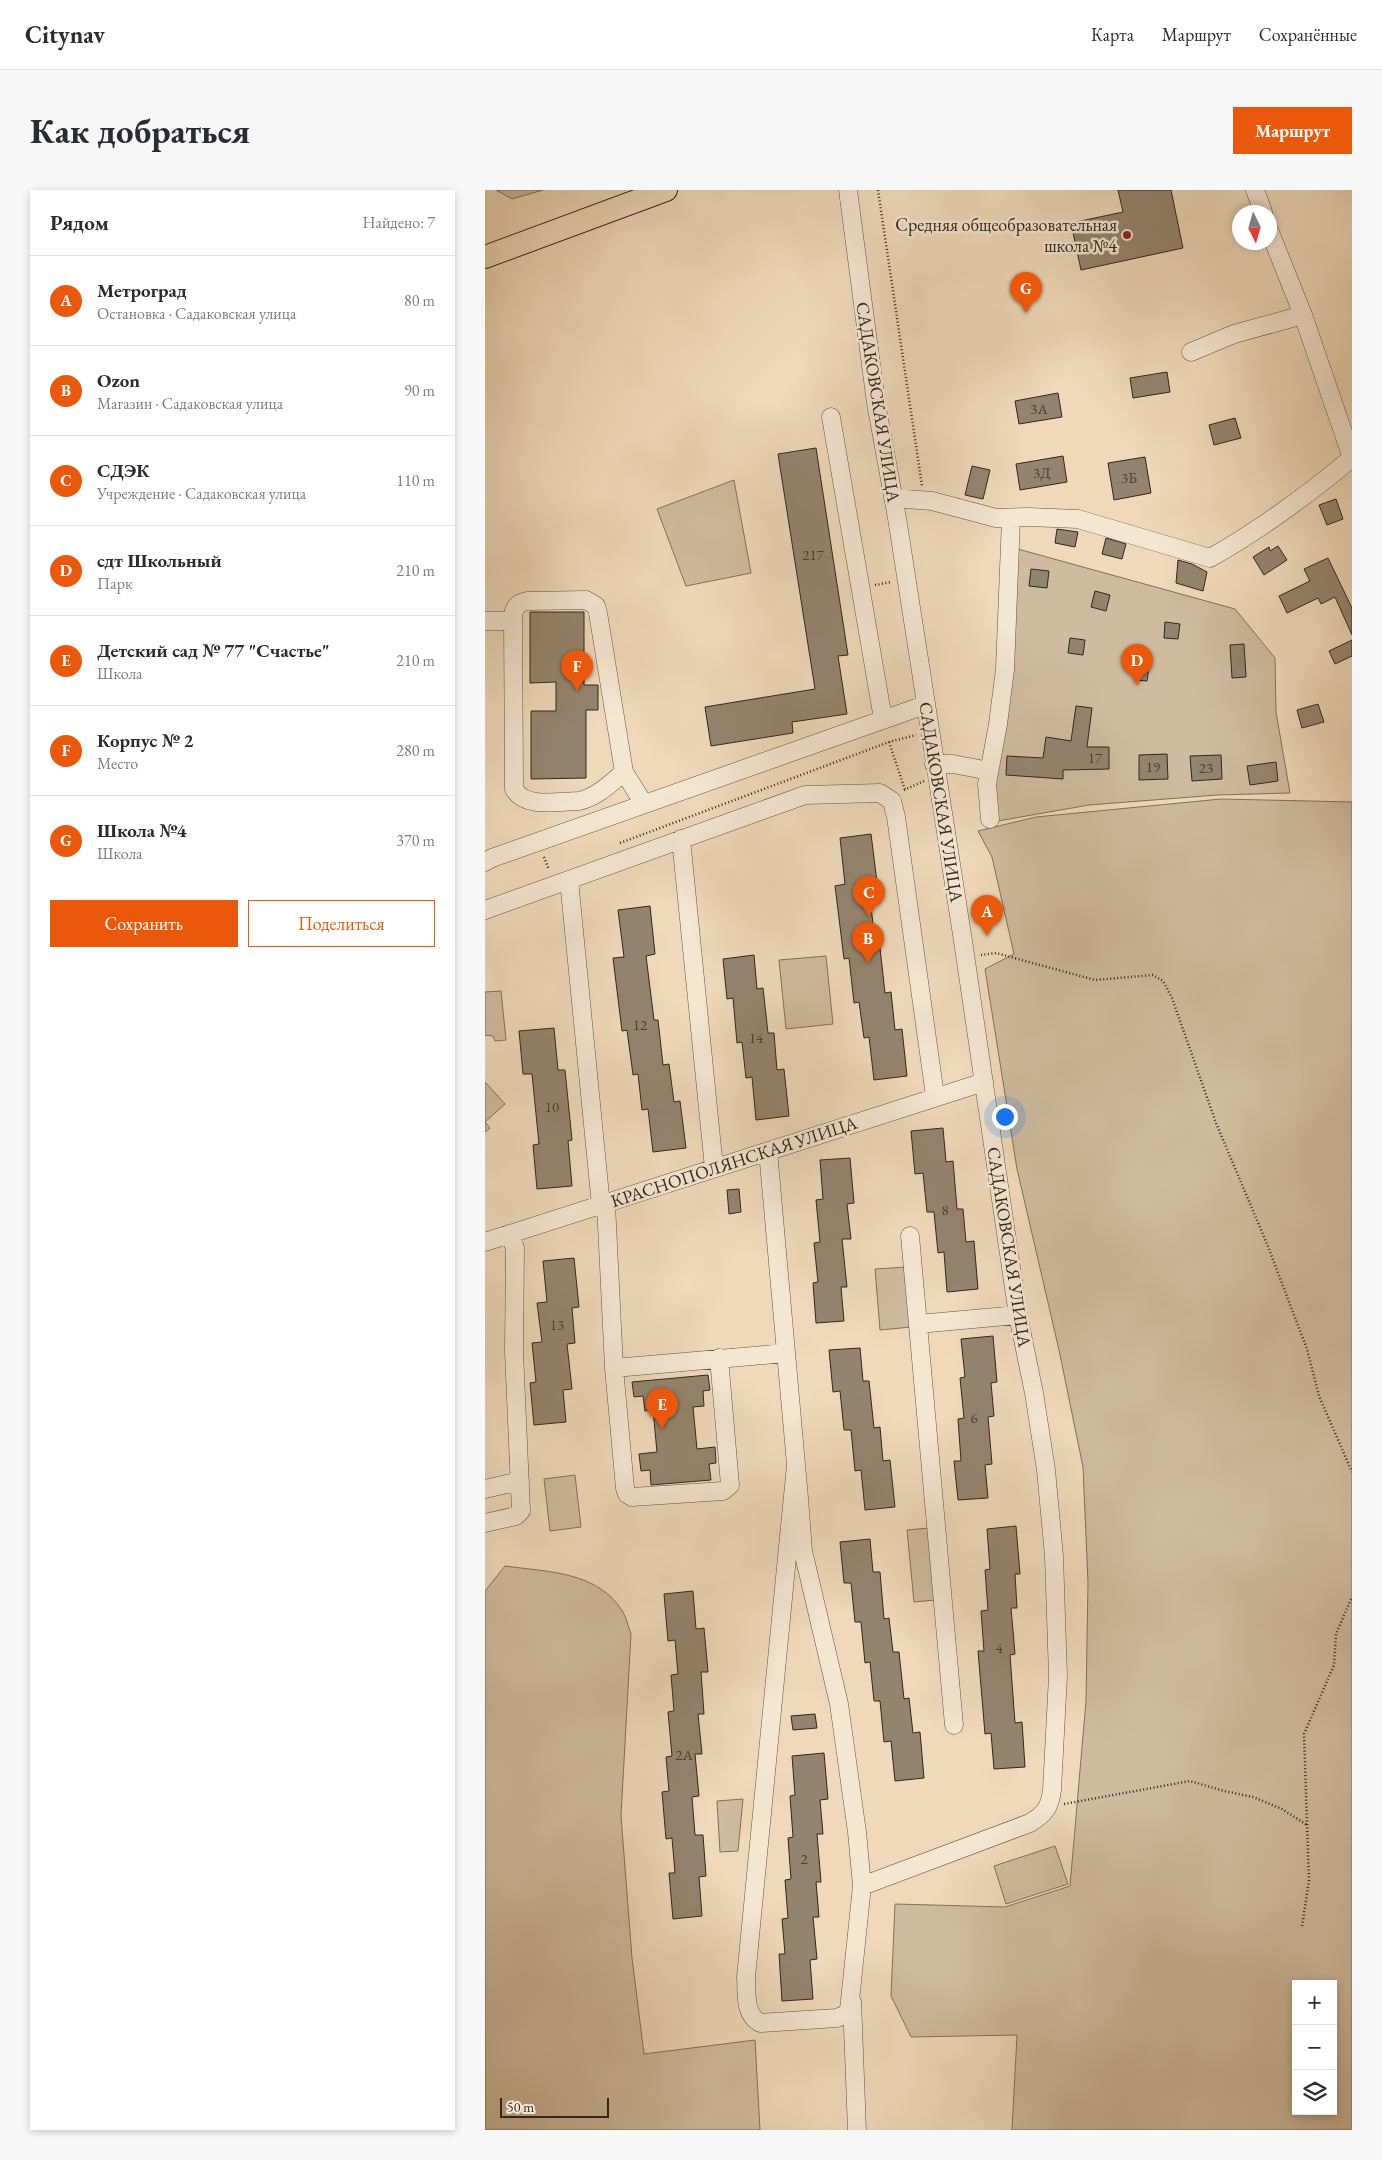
<!DOCTYPE html>
<html lang="ru">
<head>
<meta charset="utf-8">
<style>
  body { margin:0; font-family:"EB Garamond",serif; background:#f7f7f7; color:#2b2b33 }
  .controls { position:absolute; right:15px; bottom:15px; display:grid; overflow:hidden; border-radius:0px; box-shadow:0 2px 8px #0003 }
  .controls button { width:45px; height:45px; display:grid; place-items:center; padding:0; border:0; border-bottom:1px solid #e1e1e2; background:#fff; color:#2b2b33; font:25px sans-serif }
  .compass { position:absolute; left:747px; top:15px; width:45px; height:45px; border-radius:50%; background:#fff; box-shadow:0 2px 8px #0003; rotate:175deg }
  .scale { position:absolute; left:15px; bottom:12px; width:109px; box-sizing:border-box; padding-left:5px; border:2px solid #31271d; border-top:0; font-size:14px; line-height:18px; white-space:nowrap; color:#31271d; -webkit-text-stroke:4px #f5e6d2; paint-order:stroke }
  .you { position:absolute; left:519px; top:926px; width:18px; height:18px; margin:-12px; border:4px solid #fff; border-radius:50%; background:#1a73e8; box-shadow:0 0 0 8px #1a73e833 }
  .badge { display:grid; place-items:center; width:32px; height:32px; border-radius:50%; background:#ea580c; color:#fff; font-size:16px; font-weight:700 }
  .pin { position:absolute; translate:-50% -41px; filter:drop-shadow(0 1px 2px #0008) }
  .pin::after { content:''; position:absolute; top:26px; width:18px; height:15px; background:inherit; clip-path:polygon(0 0,100% 0,50% 100%) }
  .list { margin:0; padding:0; list-style:none }
  h2 { display:flex; justify-content:space-between; align-items:center; height:65px; margin:0; padding:0 20px; font-size:21px }
  h2 small { font-size:16px; font-weight:400; color:#7c7c81 }
  .list li { display:grid; grid-template-columns:32px 1fr auto; gap:15px; align-items:center; box-sizing:border-box; height:90px; padding:0 20px; border-top:1px solid #e1e1e2 }
  .list b { display:block; font-size:19px; white-space:nowrap }
  .list p { margin:0; font-size:16px; white-space:nowrap; color:#7c7c81 }
  .list em { font-size:16px; font-style:normal; color:#7c7c81 }
  .actions { display:flex; gap:10px; padding:15px 20px }
  .actions a { flex:1; padding:11px 0; border:1px solid #ea580c; border-radius:0px; text-align:center; font-size:18px; color:#ea580c }
  .actions .main { background:#ea580c; color:#fff }
  .icon { flex:none; width:28px; height:28px; fill:none; stroke:currentColor; stroke-width:2; stroke-linecap:round; stroke-linejoin:round }
  .map { position:relative; flex:none; width:867px; height:1940px; overflow:hidden; border-radius:0px }
  header { display:flex; align-items:center; gap:30px; box-sizing:border-box; height:70px; padding:0 25px; background:#fff; border-bottom:1px solid #e1e1e2 }
  header strong { font-size:24px }
  nav { display:flex; gap:28px; margin-inline-start:auto; font-size:18px }
  .intro { display:flex; align-items:center; justify-content:space-between; box-sizing:border-box; height:120px; padding:0 30px }
  h1 { margin:0; font-size:35px }
  .button { padding:12px 22px; border-radius:0px; background:#ea580c; color:#fff; font-size:18px; font-weight:700 }
  main { display:flex; gap:30px; padding:0 30px }
  aside { flex:1; background:#fff; border-radius:0px; box-shadow:0 2px 8px #0003 }
  .map>svg:first-child { display:block }
  .green { fill:#cfbb9f; stroke:#80715e; fill-rule:evenodd }
  .building { fill:#94846f; stroke:#31271d }
  .lines { fill:none; stroke-linecap:round; stroke-linejoin:round }
  .minor-casing { stroke:#605444; stroke-width:19 }
  .major-casing { stroke:#31271d; stroke-width:24 }
  .path { stroke:#31271d; stroke-width:2.5; stroke-dasharray:1 2.5; stroke-linecap:butt }
  .minor { stroke:#f5e6d2; stroke-width:18 }
  .major { stroke:#efd9ba; stroke-width:22 }
  .poi-dot { fill:#8f2418; stroke:#f5e6d2; stroke-width:2 }
  .labels { text-anchor:middle; stroke-width:5; stroke-linejoin:round; paint-order:stroke }
  .number-label { font-size:15px; fill:#4a3e32 }
  .poi-label { font-size:18px; fill:#31271d; stroke:#f5e6d2; text-anchor:end }
  .street-label { font-size:18px; fill:#31271d; stroke:#f5e6d2 }
</style>
</head>
<body>
<header>
<strong>Citynav</strong>
<nav><a>Карта</a><a>Маршрут</a><a>Сохранённые</a></nav>
</header>
<div class="intro"><h1>Как добраться</h1><a class="button">Маршрут</a></div>
<main>
<aside>
<h2>Рядом<small>Найдено: 7</small></h2>
<ul class="list">
<li><span class="badge">A</span><div><b>Метроград</b><p>Остановка · Садаковская улица</p></div><em>80 m</em></li>
<li><span class="badge">B</span><div><b>Ozon</b><p>Магазин · Садаковская улица</p></div><em>90 m</em></li>
<li><span class="badge">C</span><div><b>СДЭК</b><p>Учреждение · Садаковская улица</p></div><em>110 m</em></li>
<li><span class="badge">D</span><div><b>сдт Школьный</b><p>Парк</p></div><em>210 m</em></li>
<li><span class="badge">E</span><div><b>Детский сад № 77 &quot;Счастье&quot;</b><p>Школа</p></div><em>210 m</em></li>
<li><span class="badge">F</span><div><b>Корпус № 2</b><p>Место</p></div><em>280 m</em></li>
<li><span class="badge">G</span><div><b>Школа №4</b><p>Школа</p></div><em>370 m</em></li>
</ul>
<div class="actions"><a class="main">Сохранить</a><a>Поделиться</a></div>
</aside>
<div class="map">
<svg width="867" height="1940" viewBox="0 0 867 1940">
  <rect width="100%" height="100%" fill="#efd9ba"/>
  <filter id="stains"><feTurbulence type="fractalNoise" baseFrequency=".004" numOctaves="4"/><feColorMatrix values="0 0 0 0 .2 0 0 0 0 .09 0 0 0 0 .02 0 0 0 .5 -.17"/></filter>
  <radialGradient id="worn" r=".72"><stop offset=".6" stop-color="#630" stop-opacity="0"/><stop offset="1" stop-color="#630" stop-opacity=".3"/></radialGradient>
  <path class="green" d="M 11,0 L 58,0 L 27,9 Z
    M 249,290 L 266,383 L 201,396 L 172,319 Z
    M 522,356 L 750,419 L 790,468 L 791,522 L 805,603 L 732,605 L 604,615 L 507,632 Z
    M 736,609 L 867,612 L 867,1940 L 527,1940 L 532,1845 L 426,1847 L 406,1806 L 410,1714 L 520,1717 L 585,1696 L 601,1511 L 603,1392 L 598,1277 L 574,1160 L 532,979 L 500,779 L 529,764 L 507,667 L 493,641 L 551,627 ZM 811,1794 L 848,1794 L 848,1921 L 811,1921 Z
    M 341,766 L 348,834 L 301,839 L 294,770 Z
    M 16,801 L 21,850 L 10,851 L 8,846 L 0,845 L 0,802 Z
    M 0,892 L 20,914 L 0,932 L 5,938 L 0,942 Z
    M 421,1077 L 426,1137 L 395,1140 L 390,1079 Z
    M 90,1285 L 96,1337 L 65,1341 L 59,1289 Z
    M 444,1338 L 450,1410 L 429,1412 L 422,1340 Z
    M 20,1376 C 62,1382 113,1381 138,1422 C 142,1429 143,1437 146,1444 L 136,1626 L 147,1768 L 159,1864 L 270,1850 L 275,1940 L 0,1940 L 0,1401 Z
    M 258,1609 L 253,1661 L 235,1662 L 232,1611 Z
    M 570,1656 L 583,1694 L 521,1714 L 509,1676 Z"/>
  <path class="building" d="M 633,0 L 686,0 L 698,58 L 596,80 L 586,33 L 638,22 Z
    M 682,182 L 685,202 L 648,208 L 645,188 Z
    M 573,203 L 577,227 L 534,234 L 530,211 Z
    M 750,228 L 756,248 L 729,255 L 724,235 Z
    M 331,258 L 363,465 L 353,466 L 362,524 L 307,532 L 308,543 L 226,556 L 220,517 L 330,499 L 293,264 Z
    M 578,266 L 582,292 L 535,300 L 531,274 Z
    M 660,267 L 666,303 L 629,310 L 623,273 Z
    M 487,276 L 505,280 L 498,309 L 480,305 Z
    M 851,309 L 858,329 L 842,335 L 834,315 Z
    M 572,339 L 593,342 L 590,357 L 570,353 Z
    M 621,348 L 641,354 L 637,369 L 617,364 Z
    M 793,356 L 802,370 L 779,385 L 768,367 L 784,357 L 785,361 Z
    M 843,368 L 867,418 L 867,445 L 850,407 L 836,414 L 833,408 L 802,423 L 794,406 L 825,391 L 819,379 Z
    M 693,370 L 707,374 L 722,382 L 718,401 L 691,393 Z
    M 546,379 L 564,381 L 562,398 L 544,396 Z
    M 610,401 L 625,405 L 621,421 L 606,417 Z
    M 45,422 L 99,422 L 99,495 L 113,495 L 113,520 L 101,520 L 101,588 L 46,589 L 46,521 L 71,521 L 71,492 L 45,493 Z
    M 680,432 L 695,434 L 693,449 L 679,448 Z
    M 585,448 L 600,450 L 598,465 L 583,463 Z
    M 867,450 L 867,466 L 850,474 L 844,461 Z
    M 759,454 L 761,487 L 747,488 L 745,455 Z
    M 652,474 L 664,476 L 662,491 L 650,490 Z
    M 833,514 L 839,532 L 817,538 L 812,520 Z
    M 591,516 L 607,518 L 602,557 L 624,557 L 624,579 L 578,580 L 578,589 L 521,585 L 522,566 L 558,568 L 561,547 L 586,551 Z
    M 682,564 L 683,589 L 654,590 L 654,565 Z
    M 736,565 L 737,589 L 707,591 L 705,566 Z
    M 791,572 L 793,591 L 765,595 L 762,576 Z
    M 386,644 L 392,692 L 383,693 L 391,758 L 395,758 L 400,803 L 406,802 L 410,840 L 417,839 L 422,886 L 389,890 L 384,847 L 379,848 L 374,812 L 369,813 L 364,768 L 359,769 L 350,696 L 360,694 L 355,648 Z
    M 165,716 L 170,764 L 161,766 L 169,830 L 173,830 L 178,875 L 184,874 L 189,912 L 195,911 L 201,958 L 168,962 L 163,919 L 157,920 L 153,884 L 148,885 L 142,840 L 137,841 L 128,768 L 139,767 L 133,720 Z
    M 269,765 L 272,799 L 278,798 L 283,843 L 289,843 L 292,880 L 299,879 L 304,926 L 271,930 L 267,887 L 261,888 L 257,852 L 252,853 L 248,808 L 242,809 L 238,769 Z
    M 69,838 L 73,880 L 80,880 L 87,950 L 83,951 L 87,996 L 52,999 L 48,955 L 54,954 L 47,884 L 38,884 L 34,841 Z
    M 458,938 L 461,972 L 468,971 L 472,1019 L 478,1019 L 481,1052 L 489,1051 L 493,1099 L 462,1102 L 459,1062 L 453,1063 L 449,1022 L 442,1022 L 438,983 L 430,984 L 426,941 Z
    M 365,968 L 369,1013 L 362,1014 L 366,1049 L 357,1049 L 362,1097 L 356,1097 L 359,1131 L 331,1133 L 328,1093 L 333,1092 L 329,1053 L 335,1052 L 331,1010 L 338,1009 L 335,970 Z
    M 254,999 L 256,1022 L 244,1024 L 242,1000 Z
    M 89,1068 L 94,1117 L 87,1118 L 90,1153 L 82,1154 L 87,1199 L 78,1200 L 81,1232 L 49,1235 L 45,1193 L 51,1192 L 47,1153 L 57,1152 L 52,1113 L 62,1112 L 58,1071 Z
    M 508,1146 L 512,1192 L 506,1193 L 509,1226 L 503,1227 L 507,1274 L 500,1275 L 503,1308 L 473,1310 L 469,1271 L 476,1271 L 473,1229 L 479,1228 L 475,1188 L 480,1187 L 476,1149 Z
    M 375,1158 L 378,1191 L 384,1191 L 389,1238 L 395,1237 L 398,1271 L 405,1270 L 410,1317 L 380,1320 L 376,1280 L 370,1281 L 366,1240 L 359,1240 L 355,1201 L 348,1202 L 344,1160 Z
    M 223,1185 L 225,1200 L 218,1201 L 219,1216 L 208,1217 L 212,1259 L 230,1257 L 231,1273 L 224,1274 L 226,1290 L 166,1295 L 165,1280 L 156,1281 L 154,1264 L 172,1262 L 168,1220 L 160,1221 L 158,1206 L 149,1207 L 147,1192 Z
    M 531,1336 L 535,1384 L 530,1384 L 532,1418 L 526,1418 L 530,1464 L 525,1465 L 530,1533 L 537,1532 L 540,1577 L 509,1579 L 506,1543 L 500,1544 L 493,1461 L 499,1461 L 496,1421 L 503,1420 L 500,1380 L 505,1379 L 502,1339 Z
    M 385,1349 L 388,1382 L 395,1382 L 399,1429 L 404,1428 L 408,1462 L 414,1462 L 419,1509 L 424,1508 L 428,1543 L 435,1542 L 439,1588 L 410,1591 L 406,1551 L 399,1552 L 395,1511 L 389,1511 L 385,1472 L 380,1473 L 376,1432 L 370,1432 L 366,1393 L 359,1393 L 355,1352 Z
    M 208,1401 L 211,1439 L 219,1438 L 223,1482 L 216,1482 L 219,1524 L 213,1524 L 217,1564 L 210,1564 L 214,1606 L 207,1607 L 210,1645 L 218,1645 L 221,1686 L 214,1687 L 217,1726 L 188,1729 L 184,1683 L 190,1683 L 187,1648 L 181,1649 L 177,1602 L 184,1601 L 181,1567 L 187,1566 L 183,1522 L 189,1521 L 186,1485 L 193,1484 L 190,1450 L 183,1451 L 179,1404 Z
    M 330,1524 L 332,1538 L 308,1540 L 306,1526 Z
    M 339,1563 L 343,1609 L 335,1610 L 338,1644 L 332,1644 L 336,1692 L 331,1692 L 334,1727 L 328,1727 L 332,1769 L 325,1770 L 328,1809 L 297,1811 L 294,1764 L 300,1764 L 297,1729 L 303,1728 L 300,1690 L 306,1689 L 303,1648 L 308,1647 L 305,1606 L 310,1605 L 307,1566 Z"/>
  <g class="lines">
    <g class="minor-casing">
      <path id="minor" d="M 363,0 L 391,213 L 412,328 L 478,751 L 533,1125 L 549,1203 L 561,1280 L 569,1366 L 573,1486 L 567,1600 C 565,1617 560,1624 545,1633 L 377,1696
        M 770,0 L 778,22
        M 818,125 L 867,268
        M 706,162 L 749,144 L 818,125 L 784,40
        M 346,227 L 398,529
        M 408,308 L 447,311 L 511,328 L 543,327 L 593,329 L 725,368 C 777,339 821,306 867,268
        M 101,410 L 111,416 L 113,423 L 139,582 C 125,594 112,607 94,611 C 74,611 40,619 29,599 L 28,425 C 30,416 33,413 42,411 Z
        M 0,431 L 28,431
        M 449,574 L 468,574 L 504,581
        M 139,582 L 159,614
        M 505,629 L 502,594 L 513,534 L 520,479 L 526,329
        M 196,649 L 229,978
        M 0,672 L 7,668 L 440,515
        M 84,690 L 116,1016
        M 0,720 L 320,605 L 395,603 L 407,611 L 411,627 L 450,906
        M 283,961 L 314,1308 L 318,1361 L 354,1514 L 372,1642 L 377,1696 L 364,1820 L 359,1825 L 352,1828 L 275,1833 C 259,1824 262,1804 261,1787 L 311,1275
        M 121,1014 L 129,1178
        M 425,1046 L 469,1535
        M 0,1052 L 499,892
        M 433,1134 L 533,1125
        M 234,1168 L 245,1295 L 238,1301 L 147,1307 L 142,1304 L 140,1298 L 129,1178 L 301,1163
        M 0,1299 L 35,1291
        M 0,1333 L 31,1326 L 36,1321 L 29,1162 L 30,1058 L 24,1044
        M 367,1811 L 372,1940"/>
    </g>
    <g class="major-casing">
      <path id="major" d="M 0,67 L 181,0"/>
    </g>
    <path class="path" d="M 393,0 L 437,296
      M 390,395 L 406,392
      M 404,552 L 420,600
      M 419,600 L 439,591
      M 135,653 L 404,552 L 431,545
      M 59,667 L 64,680
      M 496,765 L 511,763 L 610,790 L 668,785 L 678,791 L 687,808 L 731,933 L 782,1054 L 822,1159 L 834,1206 L 867,1282
      M 579,1614 L 705,1591 L 739,1601 L 768,1607 L 797,1619 L 822,1635
      M 817,1736 L 824,1691 L 819,1544 L 849,1475 L 851,1444 L 867,1407"/>
    <use href="#minor" class="minor"/>
    <use href="#major" class="major"/>
  </g>
  <circle class="poi-dot" cx="642" cy="45" r="5"/>
  <g class="labels">
    <g class="number-label">
      <text x="554" y="224">3А</text>
      <text x="557" y="288">3Д</text>
      <text x="644" y="293">3Б</text>
      <text x="328" y="370">217</text>
      <text x="610" y="573">17</text>
      <text x="668" y="582">19</text>
      <text x="721" y="583">23</text>
      <text x="155" y="840">12</text>
      <text x="271" y="853">14</text>
      <text x="67" y="922">10</text>
      <text x="460" y="1025">8</text>
      <text x="72" y="1140">13</text>
      <text x="489" y="1233">6</text>
      <text x="514" y="1463">4</text>
      <text x="199" y="1570">2А</text>
      <text x="319" y="1674">2</text>
    </g>
    <g class="poi-label">
      <text x="632" y="41">Средняя общеобразовательная<tspan x="632" dy="21">школа №4</tspan></text>
    </g>
    <g class="street-label">
      <text transform="translate(393 212) rotate(81)" y="6">САДАКОВСКАЯ УЛИЦА</text>
      <text transform="translate(456 612) rotate(81)" y="6">САДАКОВСКАЯ УЛИЦА</text>
      <text transform="translate(249 972) rotate(-18)" y="6">КРАСНОПОЛЯНСКАЯ УЛИЦА</text>
      <text transform="translate(524 1057) rotate(81)" y="6">САДАКОВСКАЯ УЛИЦА</text>
    </g>
  </g>
  <rect width="100%" height="100%" filter="url(#stains)"/>
  <rect width="100%" height="100%" fill="url(#worn)"/>
</svg>
<div class="controls">
<button>+</button>
<button>−</button>
<button><svg class="icon" aria-label="layers" viewBox="0 0 24 24"><path d="M12 4l9 5-9 5-9-5zM3 14l9 5 9-5"/></svg></button>
</div>
<svg class="compass" viewBox="-18 -18 36 36"><path d="M0-13l5 13h-10z" fill="#e53935"/><path d="M0 13l5-13h-10z" fill="#7c7c81"/></svg>
<div class="scale">50 m</div>
<div class="you"></div>
<div class="pin badge" style="left:502px;top:746px">A</div>
<div class="pin badge" style="left:383px;top:773px">B</div>
<div class="pin badge" style="left:384px;top:727px">C</div>
<div class="pin badge" style="left:652px;top:495px">D</div>
<div class="pin badge" style="left:177px;top:1239px">E</div>
<div class="pin badge" style="left:92px;top:501px">F</div>
<div class="pin badge" style="left:541px;top:123px">G</div>
</div>
</main>
</body>
</html>
